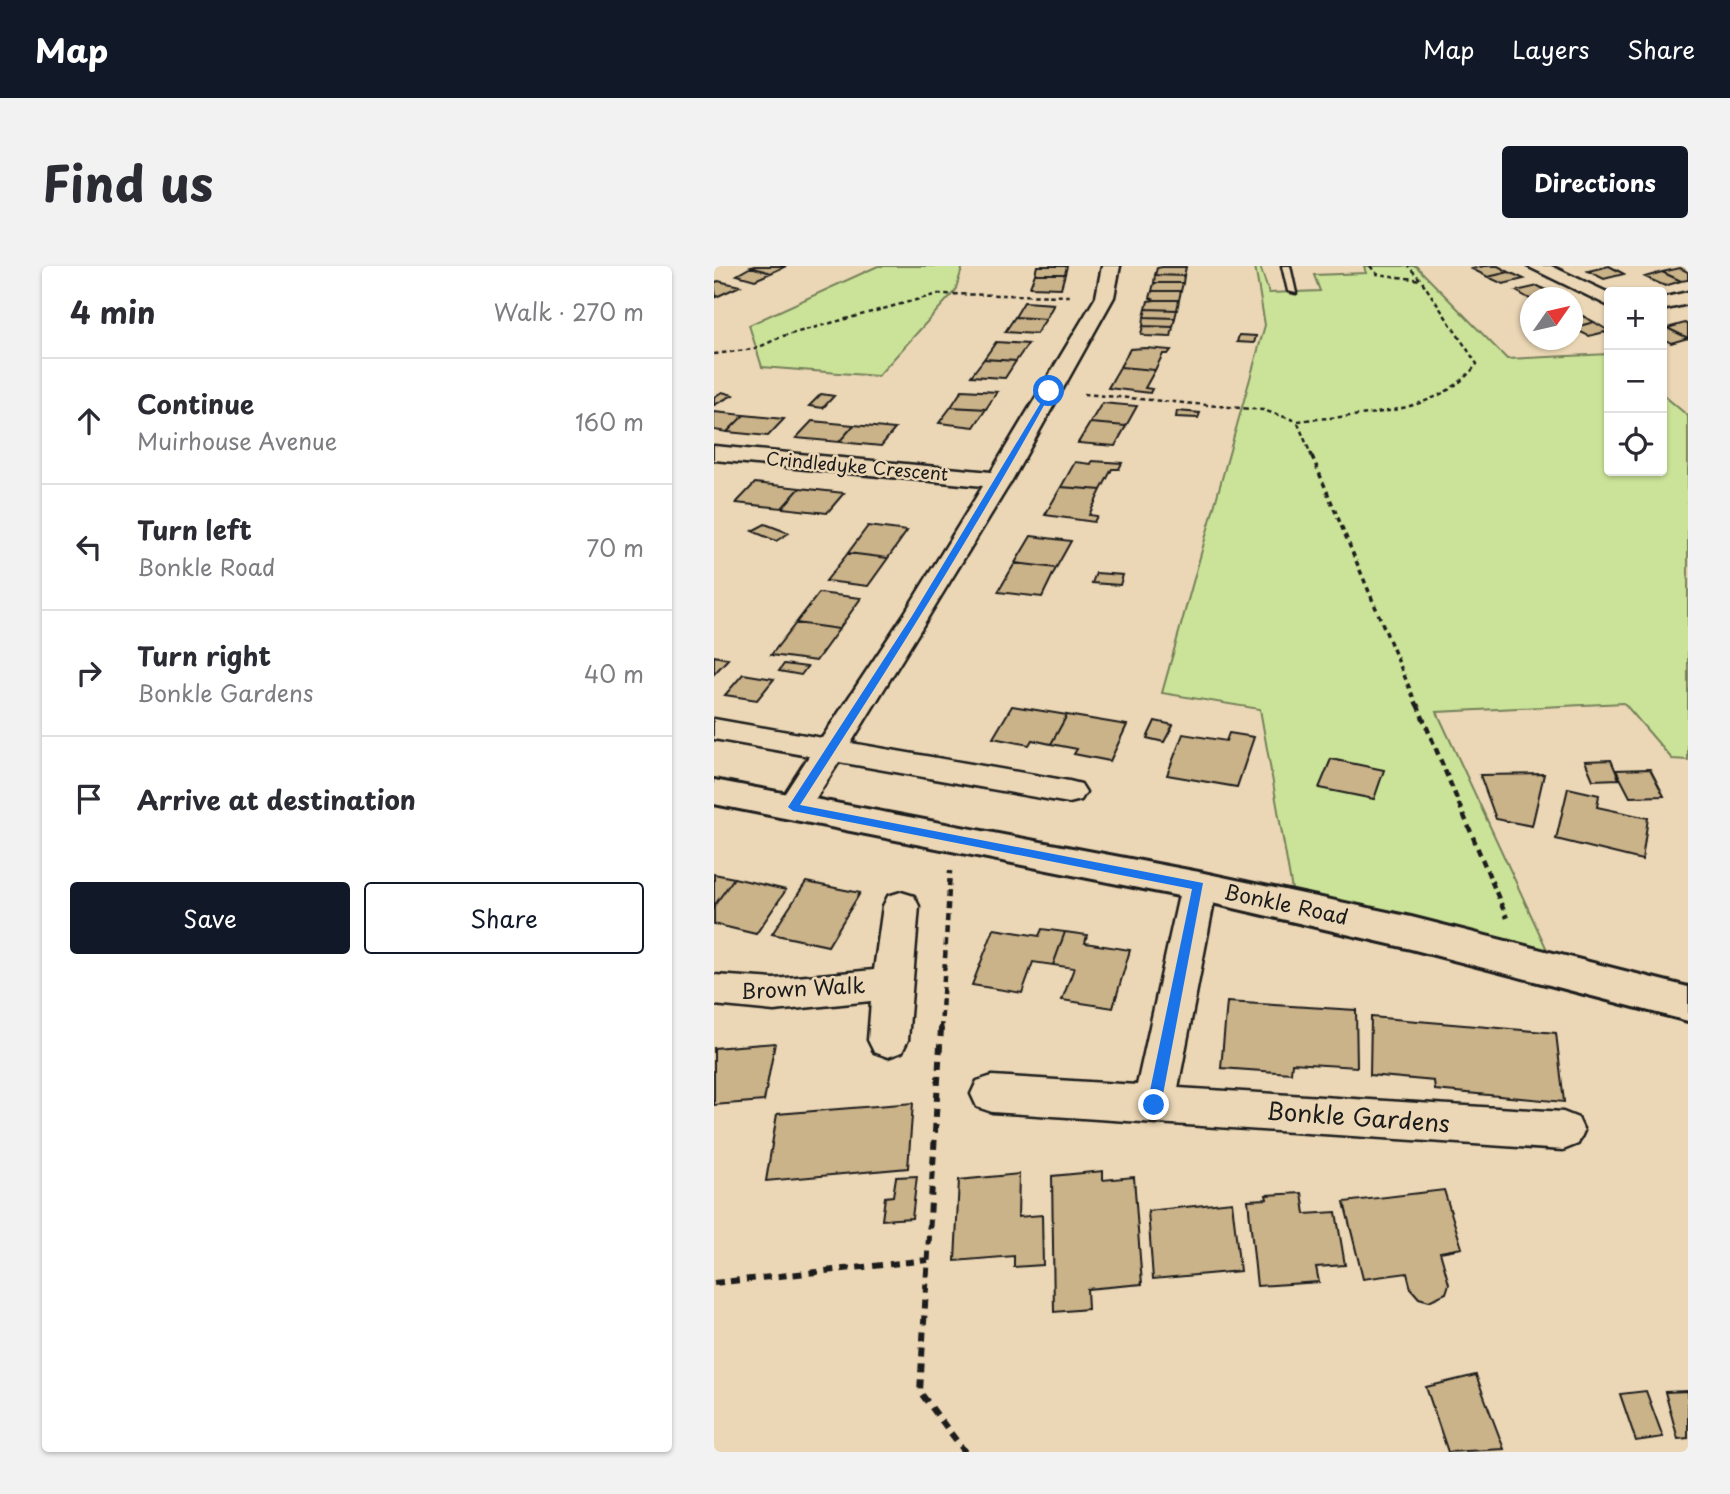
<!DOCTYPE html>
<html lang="en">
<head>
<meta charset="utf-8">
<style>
  body { margin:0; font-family:"Playpen Sans",sans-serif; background:#f2f2f3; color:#2b2b33 }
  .controls { position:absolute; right:21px; top:21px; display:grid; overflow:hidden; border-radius:7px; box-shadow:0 2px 5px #0004 }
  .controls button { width:63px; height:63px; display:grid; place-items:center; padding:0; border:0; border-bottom:2px solid #e1e1e2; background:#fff; color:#2b2b33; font:35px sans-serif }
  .compass { position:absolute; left:806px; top:21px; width:63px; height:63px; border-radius:50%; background:#fff; box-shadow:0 2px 5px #0004; rotate:56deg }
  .stop { position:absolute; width:21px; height:21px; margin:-16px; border:5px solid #1a73e8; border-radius:50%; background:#fff }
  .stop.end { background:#1a73e8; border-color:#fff; box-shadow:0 2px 7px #0008 }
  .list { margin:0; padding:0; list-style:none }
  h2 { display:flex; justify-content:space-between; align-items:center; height:91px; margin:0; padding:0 28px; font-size:30px }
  h2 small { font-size:23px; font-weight:400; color:#7c7c81 }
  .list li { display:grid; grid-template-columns:46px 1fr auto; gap:21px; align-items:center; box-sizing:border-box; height:126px; padding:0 28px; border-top:2px solid #e1e1e2 }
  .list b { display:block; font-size:26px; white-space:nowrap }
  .list p { margin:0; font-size:23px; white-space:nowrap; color:#7c7c81 }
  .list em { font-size:23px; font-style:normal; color:#7c7c81 }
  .actions { display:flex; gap:14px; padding:21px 28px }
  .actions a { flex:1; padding:16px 0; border:2px solid #111827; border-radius:7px; text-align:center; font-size:24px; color:#111827 }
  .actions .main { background:#111827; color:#fff }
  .icon { flex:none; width:38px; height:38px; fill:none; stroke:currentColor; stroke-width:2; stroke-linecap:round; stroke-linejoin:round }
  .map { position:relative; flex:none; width:974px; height:1186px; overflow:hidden; border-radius:7px }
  header { display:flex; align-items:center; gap:42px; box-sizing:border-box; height:98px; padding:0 35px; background:#111827; color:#fff }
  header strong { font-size:33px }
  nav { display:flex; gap:38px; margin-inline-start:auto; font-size:24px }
  .intro { display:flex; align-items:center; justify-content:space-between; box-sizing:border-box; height:168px; padding:0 42px }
  h1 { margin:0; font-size:49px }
  .button { padding:18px 32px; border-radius:7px; background:#111827; color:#fff; font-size:24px; font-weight:700 }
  main { display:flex; gap:42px; padding:0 42px }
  aside { flex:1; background:#fff; border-radius:7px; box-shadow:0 2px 5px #0004 }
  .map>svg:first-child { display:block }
  .green { fill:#cbe398; stroke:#74805a; stroke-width:2 }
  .building { fill:#cab289; stroke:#1c1c1c; stroke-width:2 }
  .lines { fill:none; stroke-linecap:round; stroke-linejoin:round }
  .service-casing { stroke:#1c1c1c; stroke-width:5 }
  .minor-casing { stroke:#1c1c1c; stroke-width:5 }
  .tertiary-casing { stroke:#1c1c1c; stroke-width:6 }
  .path-far3 { stroke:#1c1c1c; stroke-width:2.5; stroke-dasharray:4.5 3.5; stroke-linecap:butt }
  .path-far2 { stroke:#1c1c1c; stroke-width:3.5; stroke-dasharray:5 4.5; stroke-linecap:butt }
  .path-far1 { stroke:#1c1c1c; stroke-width:4.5; stroke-dasharray:7 5; stroke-linecap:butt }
  .path { stroke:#1c1c1c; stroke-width:6; stroke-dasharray:9 7; stroke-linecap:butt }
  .service { fill:#ebd7b5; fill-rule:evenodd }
  .minor { fill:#ebd7b5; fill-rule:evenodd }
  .tertiary { fill:#ebd7b5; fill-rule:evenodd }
  .route { fill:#1a73e8 }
  .labels { text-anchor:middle; stroke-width:5; stroke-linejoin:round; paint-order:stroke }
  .far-street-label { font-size:18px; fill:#1c1c1c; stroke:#ebd7b5 }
  .street-label { font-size:21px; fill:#1c1c1c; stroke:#ebd7b5 }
  .near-street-label { font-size:24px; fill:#1c1c1c; stroke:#ebd7b5 }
</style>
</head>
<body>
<header>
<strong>Map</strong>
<nav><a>Map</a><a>Layers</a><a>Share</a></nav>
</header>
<div class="intro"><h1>Find us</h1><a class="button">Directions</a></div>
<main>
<aside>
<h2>4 min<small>Walk · 270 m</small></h2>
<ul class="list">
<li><svg class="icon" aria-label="ahead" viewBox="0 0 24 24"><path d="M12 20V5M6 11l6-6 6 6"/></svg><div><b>Continue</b><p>Muirhouse Avenue</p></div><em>160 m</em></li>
<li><svg class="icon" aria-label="left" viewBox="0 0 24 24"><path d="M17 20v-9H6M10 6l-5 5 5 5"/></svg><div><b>Turn left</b><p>Bonkle Road</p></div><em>70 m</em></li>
<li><svg class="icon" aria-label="right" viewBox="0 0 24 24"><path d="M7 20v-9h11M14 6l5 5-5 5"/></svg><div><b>Turn right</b><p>Bonkle Gardens</p></div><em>40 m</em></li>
<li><svg class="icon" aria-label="arrive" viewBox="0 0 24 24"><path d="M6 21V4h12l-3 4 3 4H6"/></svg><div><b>Arrive at destination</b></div></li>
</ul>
<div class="actions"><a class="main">Save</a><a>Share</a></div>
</aside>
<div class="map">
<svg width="974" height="1186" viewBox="0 0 974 1186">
  <rect width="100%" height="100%" fill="#ebd7b5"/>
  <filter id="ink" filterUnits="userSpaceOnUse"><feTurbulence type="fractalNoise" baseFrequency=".0143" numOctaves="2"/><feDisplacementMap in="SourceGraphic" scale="14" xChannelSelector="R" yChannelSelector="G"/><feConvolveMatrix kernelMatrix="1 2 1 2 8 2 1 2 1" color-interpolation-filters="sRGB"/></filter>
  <g filter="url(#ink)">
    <path class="green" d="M 164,0 L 249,0 L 241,25 L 164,110 L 48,101 L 35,59 Z
      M 541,0 L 546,0 L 555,27 L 606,25 L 600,9 L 652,7 L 650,0 L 702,0 L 793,93 L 895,88 L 895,205 L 948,205 L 948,128 L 974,150 L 974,494 L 958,493 L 910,437 L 723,446 L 842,703 L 581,641 L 546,443 L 448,427 L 551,59 Z"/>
    <path class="building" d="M 40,0 L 72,0 L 57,7 L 37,1 Z
      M 323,0 L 353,0 L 351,8 L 321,8 Z
      M 770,0 L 784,0 L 795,6 L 774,11 L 758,3 Z
      M 895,0 L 910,8 L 890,13 L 874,5 Z
      M 37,1 L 57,7 L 41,14 L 23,9 Z
      M 448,1 L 472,1 L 470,10 L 441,9 L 443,2 Z
      M 966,2 L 974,6 L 974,14 L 967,15 L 948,6 Z
      M 795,6 L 810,13 L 789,18 L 774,11 Z
      M 948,6 L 967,15 L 951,20 L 931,11 Z
      M 321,8 L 351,8 L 347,22 L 316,21 Z
      M 441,9 L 470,10 L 469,17 L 440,17 Z
      M 4,15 L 26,20 L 2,31 L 0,17 Z
      M 440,17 L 469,17 L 467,25 L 438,25 Z
      M 824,20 L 841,29 L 816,33 L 802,25 Z
      M 438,25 L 467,25 L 465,34 L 441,34 L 436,32 Z
      M 441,34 L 465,34 L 463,44 L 432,43 L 434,35 Z
      M 310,36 L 340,38 L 332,53 L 301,51 Z
      M 432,43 L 463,44 L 461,52 L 430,51 Z
      M 863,47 L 880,56 L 858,62 L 858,48 Z
      M 301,51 L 332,53 L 322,68 L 291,66 Z
      M 430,51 L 461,52 L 459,61 L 429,60 Z
      M 880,56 L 895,65 L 875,70 L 858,62 Z
      M 971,57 L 974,59 L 974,72 L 953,62 Z
      M 429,60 L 459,61 L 457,71 L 431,70 L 427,68 Z
      M 953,62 L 974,72 L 957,77 L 948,72 L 948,63 Z
      M 525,69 L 542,70 L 540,77 L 523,76 Z
      M 282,76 L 314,78 L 302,95 L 270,93 Z
      M 431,82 L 457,84 L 454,88 L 449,88 L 441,104 L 406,101 L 416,83 Z
      M 270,93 L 302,95 L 291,112 L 257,110 Z
      M 406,101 L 441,104 L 431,122 L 438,123 L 436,127 L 394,122 Z
      M 248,124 L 283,126 L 272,143 L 237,141 Z
      M 8,126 L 19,129 L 0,139 L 0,131 Z
      M 107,128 L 120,130 L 109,142 L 95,140 Z
      M 388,137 L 423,140 L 412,160 L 376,157 Z
      M 237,141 L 272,143 L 260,161 L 225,157 Z
      M 463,145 L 486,147 L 484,152 L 462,151 Z
      M 0,146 L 30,149 L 13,166 L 0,164 Z
      M 30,149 L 70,153 L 54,170 L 13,166 Z
      M 98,155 L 140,159 L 125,176 L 82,172 Z
      M 376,157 L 412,160 L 401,180 L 364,177 Z
      M 140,159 L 181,163 L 167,180 L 125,176 Z
      M 378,195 L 408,197 L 405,203 L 398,203 L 387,224 L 347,221 L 361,196 L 377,198 Z
      M 41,217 L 86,222 L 68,242 L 22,237 Z
      M 347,221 L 387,224 L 375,249 L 383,250 L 380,256 L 331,249 Z
      M 86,222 L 130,227 L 113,247 L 68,242 Z
      M 51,258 L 75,267 L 62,275 L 38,265 Z
      M 154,260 L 193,265 L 174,292 L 134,287 Z
      M 317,270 L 357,275 L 342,302 L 301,297 Z
      M 134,287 L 174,292 L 154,320 L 112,315 Z
      M 301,297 L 342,302 L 328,331 L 284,326 Z
      M 382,307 L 409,309 L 406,319 L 378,317 Z
      M 105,327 L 147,332 L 125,363 L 82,357 Z
      M 82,357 L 125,363 L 102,395 L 57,389 Z
      M 0,390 L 14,393 L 0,408 Z
      M 70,398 L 93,401 L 87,409 L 65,405 Z
      M 29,408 L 60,413 L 43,434 L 11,429 Z
      M 298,440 L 353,449 L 337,478 L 318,474 L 315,479 L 279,472 Z
      M 353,449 L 413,459 L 396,495 L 360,488 L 363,483 L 337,478 Z
      M 441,455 L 459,459 L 450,476 L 433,472 Z
      M 515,467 L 540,471 L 523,521 L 453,509 L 469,468 L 512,475 Z
      M 617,493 L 670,504 L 660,533 L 605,522 Z
      M 897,494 L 905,513 L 879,514 L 871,495 Z
      M 936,503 L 950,530 L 916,531 L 902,504 Z
      M 830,508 L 818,560 L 782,553 L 766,509 Z
      M 854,522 L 885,529 L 883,541 L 934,552 L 928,594 L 842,573 Z
      M 0,608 L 20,612 L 0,640 Z
      M 20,612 L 72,624 L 42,668 L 0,658 L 0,640 Z
      M 92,616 L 146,627 L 114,680 L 58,668 Z
      M 280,663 L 325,670 L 328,663 L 351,666 L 339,699 L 319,696 L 308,727 L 258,719 Z
      M 351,666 L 373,669 L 371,677 L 416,684 L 399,742 L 348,734 L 360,702 L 339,699 Z
      M 513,736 L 642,744 L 643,801 L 578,797 L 577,807 L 507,802 Z
      M 657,751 L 842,767 L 850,836 L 721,824 L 720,815 L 656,809 Z
      M 61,777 L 50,835 L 0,839 L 0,782 Z
      M 199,837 L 194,902 L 52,915 L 63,848 Z
      M 389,905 L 389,914 L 420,911 L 428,1018 L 373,1023 L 374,1043 L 340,1046 L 338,910 Z
      M 305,908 L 304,951 L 328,949 L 329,999 L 300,1001 L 300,990 L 241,995 L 245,914 Z
      M 203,910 L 198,952 L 168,954 L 171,931 L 179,930 L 182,911 Z
      M 730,924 L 748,982 L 726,986 L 735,1018 L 732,1027 L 715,1035 L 705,1032 L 697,1023 L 693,1007 L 649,1013 L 630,936 Z
      M 588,927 L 591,948 L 622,946 L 631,999 L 602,1001 L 605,1016 L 543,1020 L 534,934 L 553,933 L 552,929 Z
      M 518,936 L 526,1005 L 439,1013 L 434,945 Z
      M 762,1109 L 790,1183 L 734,1186 L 712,1121 Z
      M 932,1125 L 949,1171 L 922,1175 L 906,1128 Z
      M 974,1125 L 974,1172 L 964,1173 L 951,1126 Z"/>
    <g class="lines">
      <g class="service-casing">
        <path id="service" d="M 568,0 L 576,0 L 582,27 L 574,25 Z"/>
      </g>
      <g class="minor-casing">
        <path id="minor" d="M 388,0 L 406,0 L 400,31 L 298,214 L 137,477 L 355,515 L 367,518 L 372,526 L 367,534 L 355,537 L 125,496 L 91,549 L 79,553 L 67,549 L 62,541 L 95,490 L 0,473 L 0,453 L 108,472 L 189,350 L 269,220 L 0,194 L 0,180 L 277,206 L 382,31 Z
          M 813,0 L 837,0 L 895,27 L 895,40 Z
          M 974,26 L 974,38 L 948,44 L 948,32 Z
          M 485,607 L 498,611 L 503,620 L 464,822 L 849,846 L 864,852 L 870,865 L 864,878 L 849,884 L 278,846 L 263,841 L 257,828 L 263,815 L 278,810 L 423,819 L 467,620 L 472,611 Z
          M 187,626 L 200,630 L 205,640 L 194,774 L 188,786 L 174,791 L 160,786 L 154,774 L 157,735 L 60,745 L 0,739 L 0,709 L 60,713 L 160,704 L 169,640 L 174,630 Z"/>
      </g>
      <g class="tertiary-casing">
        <path id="tertiary" d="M 0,514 L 485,606 L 697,651 L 974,721 L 974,755 L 697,683 L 485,634 L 0,538 Z"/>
      </g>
      <path class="path-far3" d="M 656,0 L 663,8 L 707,14
        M 0,88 L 41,83 L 69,70 L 224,28 L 358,30
        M 370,128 L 549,144 L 583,155
        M 598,191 L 583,155 C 643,148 723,151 763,98 L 707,14 L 694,0"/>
      <path class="path-far2" d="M 598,190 L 703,440"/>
      <path class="path-far1" d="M 703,438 L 793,652
        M 227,764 L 236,605"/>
      <path class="path" d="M 227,762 L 206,1126 L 251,1186
        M 0,1017 L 214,994"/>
      <use href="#service" class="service"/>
      <use href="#minor" class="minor"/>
      <use href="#tertiary" class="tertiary"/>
    </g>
  </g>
  <path class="route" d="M 335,123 L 338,125 C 260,267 174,403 86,539 L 489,617 L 447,839 L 440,845 L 433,839 L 478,623 L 79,545 L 74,541 L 198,350 Z"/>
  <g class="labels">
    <g class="far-street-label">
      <text transform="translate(143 201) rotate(5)" y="6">Crindledyke Crescent</text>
    </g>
    <g class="street-label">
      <text transform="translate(572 639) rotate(12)" y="7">Bonkle Road</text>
      <text transform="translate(89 723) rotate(-3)" y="7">Brown Walk</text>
    </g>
    <g class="near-street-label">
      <text transform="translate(644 852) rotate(4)" y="8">Bonkle Gardens</text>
    </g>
  </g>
</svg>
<div class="controls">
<button>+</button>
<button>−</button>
<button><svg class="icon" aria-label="locate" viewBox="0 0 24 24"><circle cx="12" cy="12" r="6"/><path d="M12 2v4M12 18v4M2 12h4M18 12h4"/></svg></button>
</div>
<svg class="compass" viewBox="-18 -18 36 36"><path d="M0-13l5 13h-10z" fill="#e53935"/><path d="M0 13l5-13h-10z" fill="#7c7c81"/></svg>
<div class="stop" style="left:335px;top:125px"></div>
<div class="stop end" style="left:440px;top:839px"></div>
</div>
</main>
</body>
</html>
